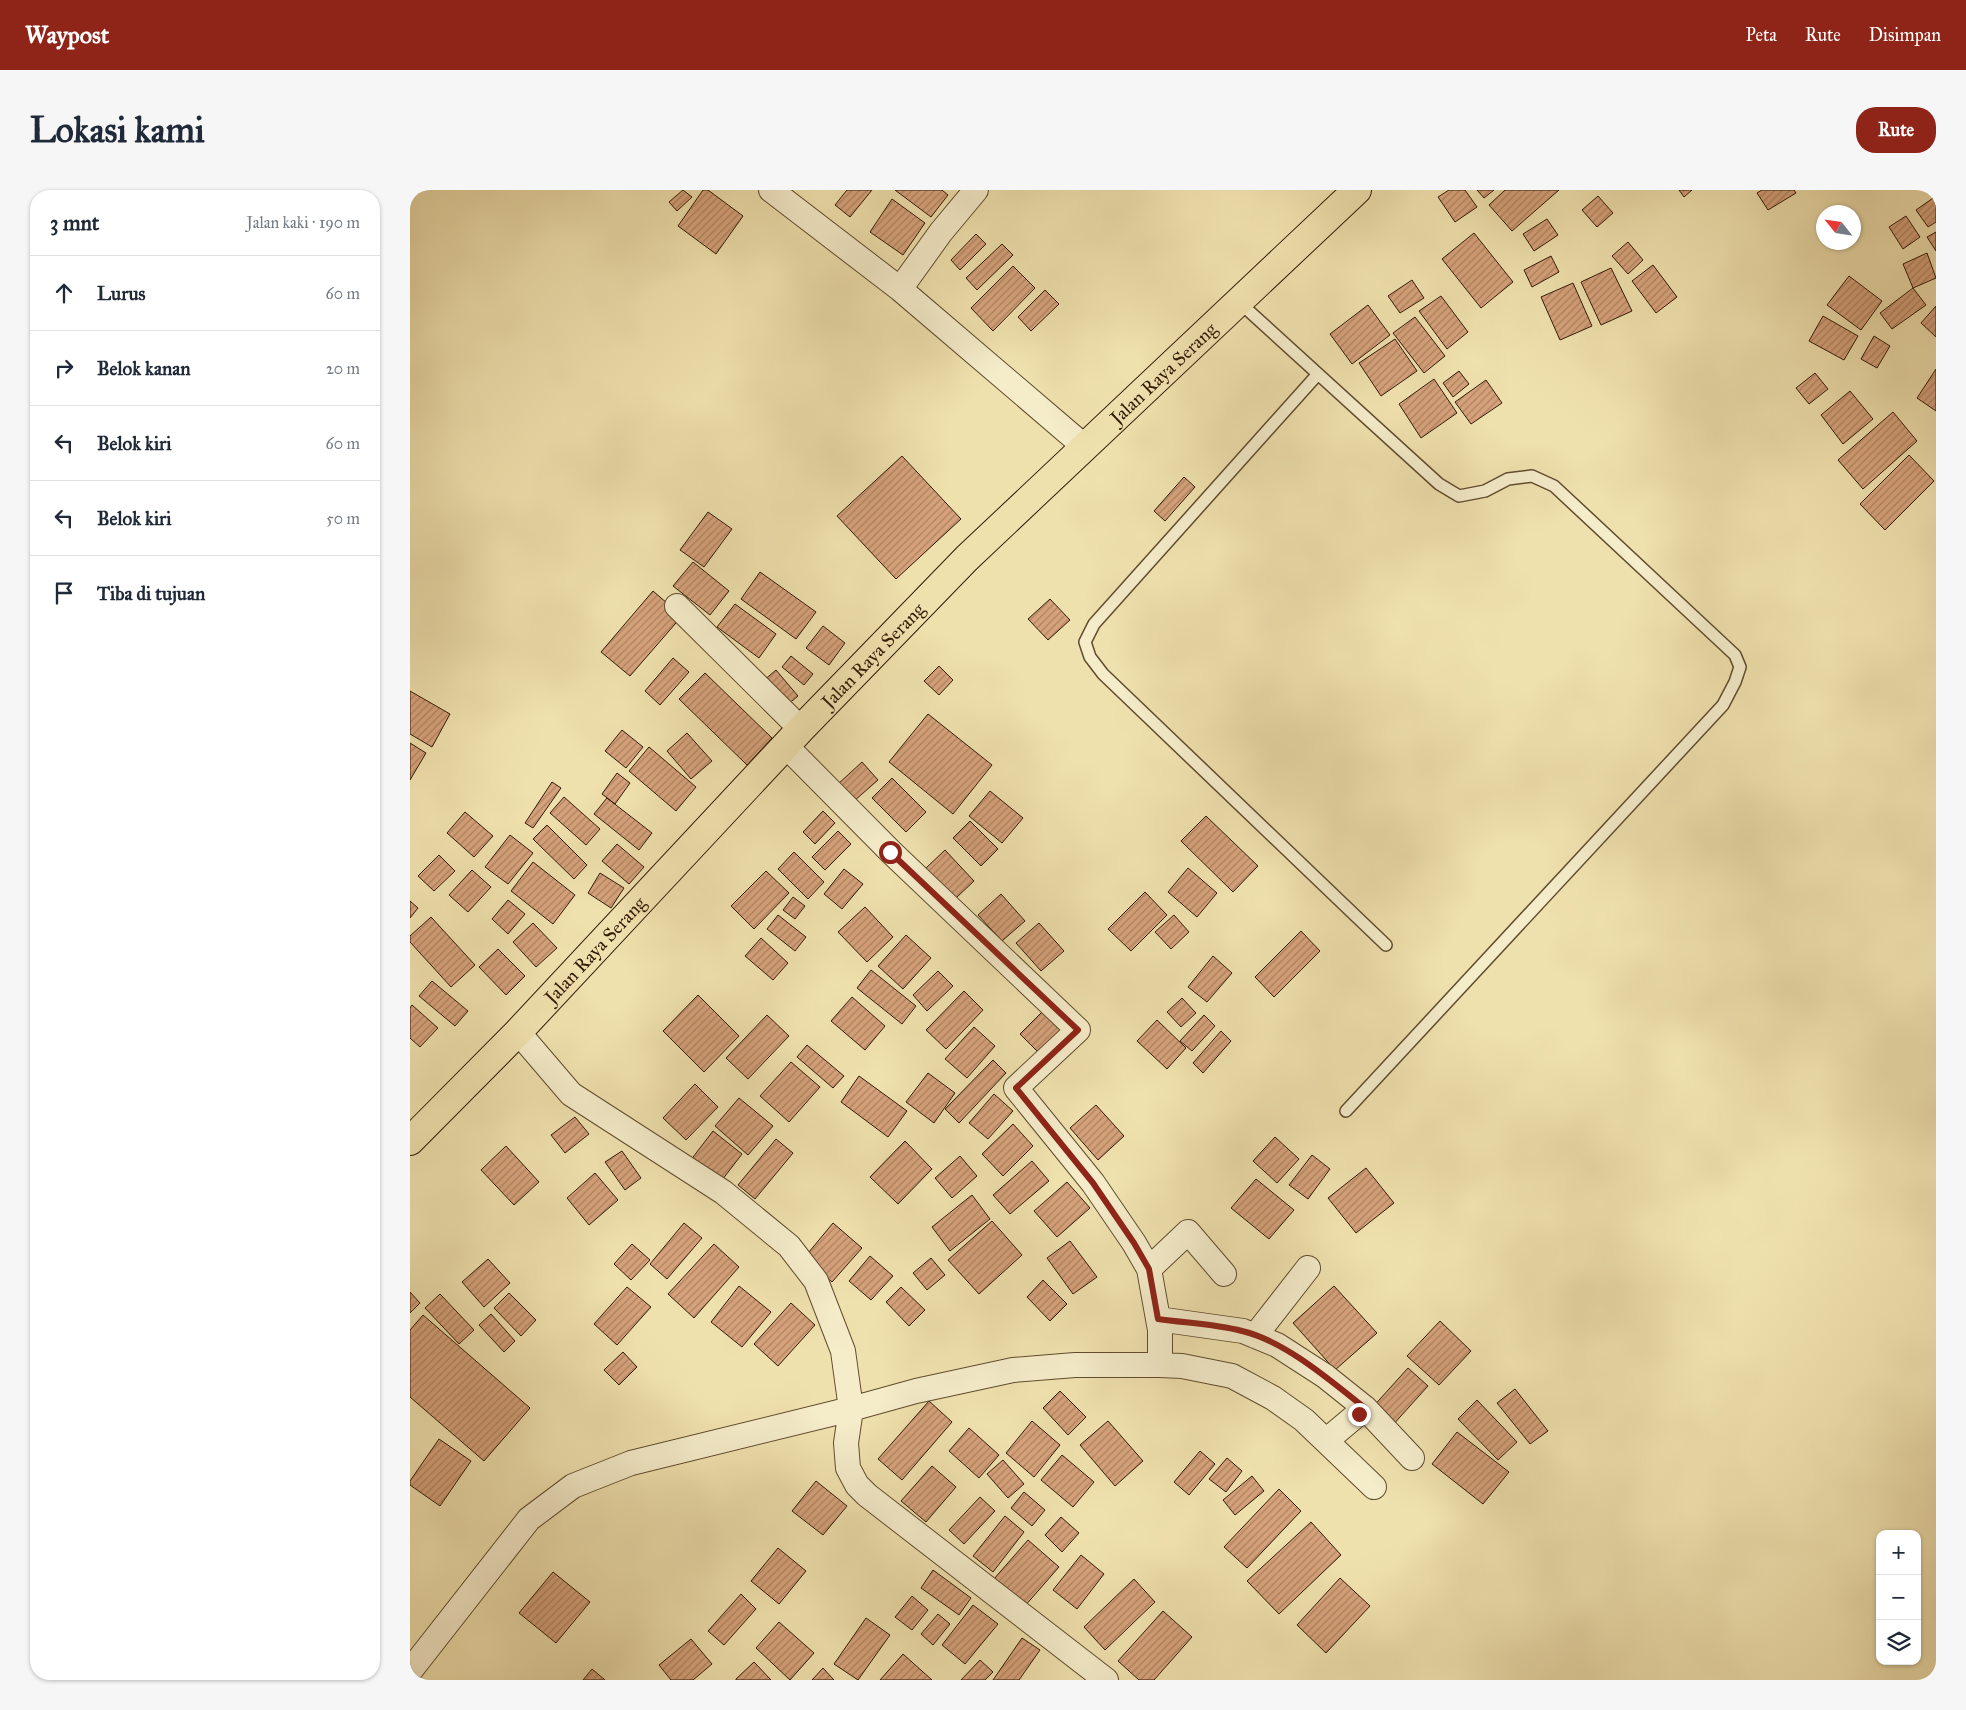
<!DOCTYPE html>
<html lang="id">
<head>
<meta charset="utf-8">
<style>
  body { margin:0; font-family:"IM FELL Great Primer",serif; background:#f6f6f7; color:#1f2937 }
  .controls { position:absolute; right:15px; bottom:15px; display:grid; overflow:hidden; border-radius:10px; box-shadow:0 1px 4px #0004 }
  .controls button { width:45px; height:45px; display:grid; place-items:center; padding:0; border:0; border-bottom:1px solid #e0e1e3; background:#fff; color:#1f2937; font:25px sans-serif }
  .compass { position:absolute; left:1406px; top:15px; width:45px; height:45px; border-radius:50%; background:#fff; box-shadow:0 1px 4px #0004; rotate:300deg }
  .stop { position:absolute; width:15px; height:15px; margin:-11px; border:4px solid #8f2418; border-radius:50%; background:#fff }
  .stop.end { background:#8f2418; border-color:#fff; box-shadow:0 1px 5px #0008 }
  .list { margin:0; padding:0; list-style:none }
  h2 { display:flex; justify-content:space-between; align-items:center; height:65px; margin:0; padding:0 20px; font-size:21px }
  h2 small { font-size:16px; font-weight:400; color:#747a83 }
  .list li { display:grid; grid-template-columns:32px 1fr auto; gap:15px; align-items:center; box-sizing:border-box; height:75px; padding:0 20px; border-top:1px solid #e0e1e3 }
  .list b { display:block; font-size:19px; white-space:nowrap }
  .list em { font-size:16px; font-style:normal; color:#747a83 }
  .icon { flex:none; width:28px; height:28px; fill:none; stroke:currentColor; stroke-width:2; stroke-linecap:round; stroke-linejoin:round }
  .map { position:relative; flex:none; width:1526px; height:1490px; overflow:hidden; border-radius:20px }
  header { display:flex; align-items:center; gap:30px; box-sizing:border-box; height:70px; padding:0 25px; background:#8f2418; color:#fff }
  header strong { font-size:24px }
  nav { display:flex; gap:28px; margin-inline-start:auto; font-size:18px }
  .intro { display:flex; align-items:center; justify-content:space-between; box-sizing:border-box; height:120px; padding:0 30px }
  h1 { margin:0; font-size:35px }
  .button { padding:12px 22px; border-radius:20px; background:#8f2418; color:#fff; font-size:18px; font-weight:700 }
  main { display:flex; gap:30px; padding:0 30px }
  aside { flex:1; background:#fff; border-radius:20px; box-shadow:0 1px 4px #0004 }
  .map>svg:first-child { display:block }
  .building { fill:url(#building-hatch); stroke:#321a04 }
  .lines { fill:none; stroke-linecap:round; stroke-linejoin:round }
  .lane-casing { stroke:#614c2e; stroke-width:14 }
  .street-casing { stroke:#614c2e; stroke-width:26 }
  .highway-casing { stroke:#321a04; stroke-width:30 }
  .lane { stroke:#f5ecca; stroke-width:11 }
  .street { stroke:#f5ecca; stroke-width:24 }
  .highway { stroke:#efe1ae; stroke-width:28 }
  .route { stroke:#8f2418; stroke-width:6 }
  .labels { text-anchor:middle; stroke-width:4; stroke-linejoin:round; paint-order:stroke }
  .street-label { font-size:19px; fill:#321a04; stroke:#f5ecca }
</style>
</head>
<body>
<header>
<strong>Waypost</strong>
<nav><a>Peta</a><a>Rute</a><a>Disimpan</a></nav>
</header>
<div class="intro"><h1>Lokasi kami</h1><a class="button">Rute</a></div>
<main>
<aside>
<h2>3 mnt<small>Jalan kaki · 190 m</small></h2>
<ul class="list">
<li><svg class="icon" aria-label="ahead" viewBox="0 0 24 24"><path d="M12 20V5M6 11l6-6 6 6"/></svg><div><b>Lurus</b></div><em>60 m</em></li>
<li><svg class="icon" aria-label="right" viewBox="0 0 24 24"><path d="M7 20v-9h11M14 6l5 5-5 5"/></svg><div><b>Belok kanan</b></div><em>20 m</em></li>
<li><svg class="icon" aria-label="left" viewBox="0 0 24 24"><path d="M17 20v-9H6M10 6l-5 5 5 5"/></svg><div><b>Belok kiri</b></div><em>60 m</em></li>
<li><svg class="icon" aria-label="left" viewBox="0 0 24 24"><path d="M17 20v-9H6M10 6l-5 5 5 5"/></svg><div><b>Belok kiri</b></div><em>50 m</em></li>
<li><svg class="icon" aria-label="arrive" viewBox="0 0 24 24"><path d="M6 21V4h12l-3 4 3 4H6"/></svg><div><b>Tiba di tujuan</b></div></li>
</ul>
</aside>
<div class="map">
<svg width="1526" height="1490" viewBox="0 0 1526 1490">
  <defs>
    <pattern id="building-hatch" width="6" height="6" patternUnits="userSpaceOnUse" patternTransform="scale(1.25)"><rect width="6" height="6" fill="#d6a27b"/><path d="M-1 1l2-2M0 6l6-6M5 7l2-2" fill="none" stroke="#ae8363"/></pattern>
  </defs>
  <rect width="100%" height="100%" fill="#efe1ae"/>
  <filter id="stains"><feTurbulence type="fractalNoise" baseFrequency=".004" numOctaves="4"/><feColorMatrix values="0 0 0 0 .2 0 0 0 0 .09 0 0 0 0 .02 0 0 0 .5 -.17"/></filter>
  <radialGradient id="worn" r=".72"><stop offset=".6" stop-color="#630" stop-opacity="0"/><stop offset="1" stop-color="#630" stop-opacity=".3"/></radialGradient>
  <path class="building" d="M 273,0 L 282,7 L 267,21 L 259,12 Z
    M 293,0 L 298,0 L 333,26 L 306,64 L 268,36 Z
    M 437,0 L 462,0 L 440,27 L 425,15 Z
    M 485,0 L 532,0 L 538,5 L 521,27 Z
    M 1039,0 L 1055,0 L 1067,17 L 1045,32 L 1028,7 Z
    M 1067,0 L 1084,0 L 1074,8 Z
    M 1095,0 L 1149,0 L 1102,41 L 1079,15 Z
    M 1269,0 L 1282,0 L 1274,7 Z
    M 1352,0 L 1384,0 L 1386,3 L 1358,20 L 1347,3 Z
    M 1188,6 L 1203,23 L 1187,37 L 1172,20 Z
    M 1526,6 L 1526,32 L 1518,37 L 1506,20 Z
    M 482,9 L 515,33 L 493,65 L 460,42 Z
    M 1496,26 L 1510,47 L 1493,59 L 1479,37 Z
    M 1137,29 L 1148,45 L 1124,61 L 1113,44 Z
    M 1526,42 L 1526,61 L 1517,47 Z
    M 1064,43 L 1103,92 L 1071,118 L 1032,69 Z
    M 566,44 L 576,54 L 550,80 L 541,70 Z
    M 1218,52 L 1233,70 L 1218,84 L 1202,66 Z
    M 592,54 L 603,65 L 567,100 L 556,88 Z
    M 1517,63 L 1526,88 L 1503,98 L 1493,74 Z
    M 1141,66 L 1149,82 L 1122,97 L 1114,80 Z
    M 1243,75 L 1267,107 L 1246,123 L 1222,91 Z
    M 603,76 L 625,98 L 583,141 L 561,118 Z
    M 1201,78 L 1222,121 L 1191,135 L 1171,92 Z
    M 1439,86 L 1472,111 L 1451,140 L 1417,115 Z
    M 1002,90 L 1014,108 L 990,123 L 978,106 Z
    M 1163,93 L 1182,136 L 1150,150 L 1131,107 Z
    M 1503,98 L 1516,115 L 1482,139 L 1470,123 Z
    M 635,100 L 649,114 L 621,141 L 608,127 Z
    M 1031,106 L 1058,142 L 1037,159 L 1009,121 Z
    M 958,115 L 980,145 L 942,174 L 920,144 Z
    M 1526,116 L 1526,147 L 1511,133 Z
    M 1413,126 L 1448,146 L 1434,170 L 1399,151 Z
    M 1005,127 L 1035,166 L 1014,183 L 983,143 Z
    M 1464,146 L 1480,156 L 1467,178 L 1451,169 Z
    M 985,149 L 1007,181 L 971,206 L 949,173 Z
    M 1526,179 L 1526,221 L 1507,208 Z
    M 1049,181 L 1059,194 L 1043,207 L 1033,193 Z
    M 1405,183 L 1418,199 L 1399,214 L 1386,198 Z
    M 1024,189 L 1047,223 L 1011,248 L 989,214 Z
    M 1076,190 L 1092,213 L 1061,234 L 1045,212 Z
    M 1440,201 L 1463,229 L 1433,254 L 1411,225 Z
    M 1483,222 L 1507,251 L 1453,299 L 1428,270 Z
    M 1499,265 L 1524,291 L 1475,340 L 1450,314 Z
    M 492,266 L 551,329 L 486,389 L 427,326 Z
    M 774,287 L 785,297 L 755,331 L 744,321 Z
    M 298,322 L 322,339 L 294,377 L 270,360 Z
    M 283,372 L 319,401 L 300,425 L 263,396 Z
    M 350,382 L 406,422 L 386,449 L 331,409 Z
    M 243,401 L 272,426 L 220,486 L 191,462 Z
    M 640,409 L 660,430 L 638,450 L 618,429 Z
    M 325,414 L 366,444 L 349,468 L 307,437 Z
    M 413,436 L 435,453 L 419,475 L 396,458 Z
    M 381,466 L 403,484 L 394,495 L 372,477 Z
    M 263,468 L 279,482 L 250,515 L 235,501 Z
    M 529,476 L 543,490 L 529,505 L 514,491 Z
    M 366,480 L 388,506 L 375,517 L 353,491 Z
    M 295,483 L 362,548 L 337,575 L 269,509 Z
    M 0,501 L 40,524 L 22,557 L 0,544 Z
    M 518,524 L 582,575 L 543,624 L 479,572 Z
    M 212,540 L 233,557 L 216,578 L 195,561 Z
    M 277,543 L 302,571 L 281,589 L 257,561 Z
    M 0,553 L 16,563 L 0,590 Z
    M 239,557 L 286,597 L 266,621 L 219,581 Z
    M 452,572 L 468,590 L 444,611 L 428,594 Z
    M 207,583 L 220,593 L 205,614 L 192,604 Z
    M 482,588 L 516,622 L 496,642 L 462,608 Z
    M 142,592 L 151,598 L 123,638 L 115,633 Z
    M 580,601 L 613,628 L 592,653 L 559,626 Z
    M 154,607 L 190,639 L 176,655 L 140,623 Z
    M 197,608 L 242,643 L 229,660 L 184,624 Z
    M 413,621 L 425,633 L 405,654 L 393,642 Z
    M 55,622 L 83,646 L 64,667 L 37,643 Z
    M 796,626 L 848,676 L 823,702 L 771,651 Z
    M 560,631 L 588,659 L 571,676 L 543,648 Z
    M 137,635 L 177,675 L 164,689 L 123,649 Z
    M 428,641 L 441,654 L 415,680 L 402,667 Z
    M 100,645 L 123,663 L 98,694 L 75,677 Z
    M 207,654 L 234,677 L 219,694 L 192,671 Z
    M 535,660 L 564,691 L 545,709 L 515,679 Z
    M 384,662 L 414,692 L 398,709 L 368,679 Z
    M 29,665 L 45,681 L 24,701 L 8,686 Z
    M 123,672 L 165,705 L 143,734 L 101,701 Z
    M 778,678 L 807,703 L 787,727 L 758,702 Z
    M 434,679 L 453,694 L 432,719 L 414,704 Z
    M 62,680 L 81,697 L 58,722 L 39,705 Z
    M 356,681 L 379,703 L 344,739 L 321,716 Z
    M 190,683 L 214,698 L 201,718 L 178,703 Z
    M 735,702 L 757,725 L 721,761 L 698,739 Z
    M 591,704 L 615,731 L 592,751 L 568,725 Z
    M 383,707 L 395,716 L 385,729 L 373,720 Z
    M 98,710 L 115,724 L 98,744 L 82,729 Z
    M 0,711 L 8,718 L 0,728 Z
    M 455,717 L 483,747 L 457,772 L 428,742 Z
    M 368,725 L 396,747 L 385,761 L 357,739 Z
    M 764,725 L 779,742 L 761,759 L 745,742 Z
    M 21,727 L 65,775 L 41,797 L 0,752 L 0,746 Z
    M 123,733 L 147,758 L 126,777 L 103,752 Z
    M 629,733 L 654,761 L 631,781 L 606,753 Z
    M 891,741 L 910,761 L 864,807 L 845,787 Z
    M 496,745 L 521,768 L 493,799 L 468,776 Z
    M 351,748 L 378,773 L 363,790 L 335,766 Z
    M 88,759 L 115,786 L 96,805 L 69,777 Z
    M 803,766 L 822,783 L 797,812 L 778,797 Z
    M 461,780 L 506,816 L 492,834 L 447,798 Z
    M 528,781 L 543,796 L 517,821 L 503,805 Z
    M 22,791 L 58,821 L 45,836 L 9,806 Z
    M 554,801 L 573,820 L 536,859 L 516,840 Z
    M 288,805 L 329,846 L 294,882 L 253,841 Z
    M 442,807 L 475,836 L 455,860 L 421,831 Z
    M 772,808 L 786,823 L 771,837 L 757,822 Z
    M 2,815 L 28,838 L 10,857 L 0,848 L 0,818 Z
    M 639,815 L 663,838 L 634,868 L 610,844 Z
    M 357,825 L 379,846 L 338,889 L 316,868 Z
    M 794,825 L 805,836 L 782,861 L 770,851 Z
    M 747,830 L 776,858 L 757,879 L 727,851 Z
    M 564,837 L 585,856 L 557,888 L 535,869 Z
    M 811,841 L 821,851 L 793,883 L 783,873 Z
    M 397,855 L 434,886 L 423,898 L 387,867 Z
    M 583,870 L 596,883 L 549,933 L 535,919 Z
    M 381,872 L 410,897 L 379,932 L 350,906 Z
    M 518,883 L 545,903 L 524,933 L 496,912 Z
    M 449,886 L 497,921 L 478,947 L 431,912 Z
    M 285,894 L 308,917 L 276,950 L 253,928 Z
    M 584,904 L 603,921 L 578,949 L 559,933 Z
    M 329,908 L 363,936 L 338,965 L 305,936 Z
    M 686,915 L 714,946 L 688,970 L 660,938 Z
    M 165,927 L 179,944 L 155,963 L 141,945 Z
    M 603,934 L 623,956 L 593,986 L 572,964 Z
    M 303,941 L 332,964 L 309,994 L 280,971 Z
    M 865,947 L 889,969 L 867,993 L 843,971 Z
    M 366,949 L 383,963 L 345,1009 L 328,995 Z
    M 495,951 L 522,979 L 488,1014 L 460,987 Z
    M 96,956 L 129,992 L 104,1015 L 71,980 Z
    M 212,961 L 231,988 L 215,1000 L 195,972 Z
    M 902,965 L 920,979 L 898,1009 L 879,995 Z
    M 550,966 L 567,986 L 542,1008 L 525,988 Z
    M 622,971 L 639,991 L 600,1024 L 583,1005 Z
    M 956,978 L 984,1013 L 946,1043 L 918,1008 Z
    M 185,983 L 208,1010 L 179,1035 L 157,1008 Z
    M 846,989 L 884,1020 L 859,1049 L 821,1018 Z
    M 657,992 L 680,1018 L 647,1047 L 624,1021 Z
    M 562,1005 L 580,1029 L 540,1061 L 522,1037 Z
    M 582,1031 L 612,1065 L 569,1104 L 538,1070 Z
    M 274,1033 L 292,1048 L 257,1089 L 240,1074 Z
    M 423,1033 L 452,1058 L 422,1092 L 394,1068 Z
    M 660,1051 L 687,1087 L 663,1104 L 637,1068 Z
    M 222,1054 L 240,1070 L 221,1090 L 204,1074 Z
    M 304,1054 L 329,1077 L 284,1128 L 258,1104 Z
    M 460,1066 L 483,1086 L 461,1110 L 439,1091 Z
    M 521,1068 L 535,1085 L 517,1100 L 503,1083 Z
    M 78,1069 L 100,1093 L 74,1117 L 52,1092 Z
    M 633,1090 L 657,1114 L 640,1131 L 617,1107 Z
    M 329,1096 L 361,1122 L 332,1157 L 301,1132 Z
    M 924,1096 L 967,1143 L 925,1180 L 883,1133 Z
    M 217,1097 L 241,1117 L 207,1155 L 184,1134 Z
    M 491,1097 L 515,1120 L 499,1136 L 476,1112 Z
    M 0,1102 L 10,1113 L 0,1123 Z
    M 99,1103 L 126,1130 L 111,1146 L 84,1118 Z
    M 30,1104 L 64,1140 L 49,1154 L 15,1118 Z
    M 381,1113 L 405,1135 L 368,1176 L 344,1154 Z
    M 81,1124 L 105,1151 L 94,1162 L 69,1135 Z
    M 13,1125 L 120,1218 L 74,1271 L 0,1207 L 0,1140 Z
    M 1030,1131 L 1061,1161 L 1029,1195 L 997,1166 Z
    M 213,1162 L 227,1177 L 209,1195 L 194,1180 Z
    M 998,1178 L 1018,1196 L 981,1237 L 961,1219 Z
    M 1105,1199 L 1138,1241 L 1120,1254 L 1087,1213 Z
    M 650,1201 L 676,1227 L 658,1245 L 633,1218 Z
    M 1067,1210 L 1107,1252 L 1088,1270 L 1048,1229 Z
    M 519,1211 L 542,1232 L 492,1290 L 468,1269 Z
    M 622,1231 L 650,1255 L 624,1287 L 596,1263 Z
    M 698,1231 L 733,1271 L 705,1296 L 670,1255 Z
    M 559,1238 L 589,1265 L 569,1288 L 539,1261 Z
    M 1047,1242 L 1099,1282 L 1073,1314 L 1022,1274 Z
    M 29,1249 L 61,1271 L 30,1316 L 0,1295 L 0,1291 Z
    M 790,1261 L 805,1274 L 779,1305 L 764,1292 Z
    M 652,1265 L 684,1292 L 663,1317 L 631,1290 Z
    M 817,1268 L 832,1281 L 816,1302 L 799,1289 Z
    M 593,1270 L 614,1294 L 598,1308 L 577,1284 Z
    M 522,1276 L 546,1297 L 516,1332 L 491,1311 Z
    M 842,1286 L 854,1301 L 825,1325 L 813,1310 Z
    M 406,1291 L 437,1316 L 413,1345 L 382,1321 Z
    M 869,1299 L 891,1321 L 837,1378 L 814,1357 Z
    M 614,1302 L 635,1320 L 622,1336 L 601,1318 Z
    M 570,1307 L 585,1321 L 554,1354 L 539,1340 Z
    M 595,1326 L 614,1342 L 583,1382 L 563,1366 Z
    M 651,1327 L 669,1343 L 652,1362 L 635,1345 Z
    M 901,1332 L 931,1365 L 869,1424 L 837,1391 Z
    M 618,1350 L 649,1377 L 614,1417 L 583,1390 Z
    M 368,1358 L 396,1381 L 369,1414 L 341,1391 Z
    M 671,1365 L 694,1384 L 667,1419 L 643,1400 Z
    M 523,1380 L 561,1408 L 549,1425 L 511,1398 Z
    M 143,1382 L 180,1412 L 146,1453 L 109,1423 Z
    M 930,1388 L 960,1416 L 916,1463 L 887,1435 Z
    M 724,1389 L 745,1412 L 695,1460 L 674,1437 Z
    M 331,1404 L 346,1419 L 314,1455 L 298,1441 Z
    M 502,1406 L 518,1420 L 502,1440 L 485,1427 Z
    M 563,1415 L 588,1434 L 555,1474 L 532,1455 Z
    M 753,1421 L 782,1447 L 744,1490 L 729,1490 L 708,1471 Z
    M 528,1424 L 540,1434 L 523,1455 L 511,1444 Z
    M 456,1428 L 480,1445 L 448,1490 L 424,1474 Z
    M 369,1432 L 404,1463 L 380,1490 L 346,1458 Z
    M 612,1448 L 630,1460 L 609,1490 L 583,1490 Z
    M 281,1449 L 302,1474 L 283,1490 L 261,1490 L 249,1475 Z
    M 493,1464 L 522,1490 L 470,1490 Z
    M 570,1470 L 583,1482 L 575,1490 L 551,1490 Z
    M 344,1472 L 361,1490 L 326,1490 L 326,1489 Z
    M 413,1478 L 424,1490 L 402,1490 Z
    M 182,1479 L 195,1490 L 173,1490 Z"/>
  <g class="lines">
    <g class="lane-casing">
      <path id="lane" d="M 829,112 L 1029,294 L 1049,306 L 1075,301 L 1098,289 L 1122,286 L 1144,296 L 1325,465 L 1330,477 L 1325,492 L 1313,515 L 936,921
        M 908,184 L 684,434 L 675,452 L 680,467 L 693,484 L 976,755"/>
    </g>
    <g class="street-casing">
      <path id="street" d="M 361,0 L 490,99 L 675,257
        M 490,99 L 531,42 L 566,0
        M 267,416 L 391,539
        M 376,556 L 481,662 L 668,840 L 606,898 L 683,993 L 724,1053 L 739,1079 L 750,1140 L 750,1175
        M 108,842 L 161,904 L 313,1002 L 379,1056 L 406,1091 L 433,1161 L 441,1219 L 436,1253 L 438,1278 L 447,1295 L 457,1305 L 696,1490
        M 739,1079 L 778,1042 L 814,1084
        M 748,1129 L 833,1141 L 867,1155 L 915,1186 L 955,1218 L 1002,1268
        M 845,1146 L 898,1078
        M 917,1250 L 955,1218
        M 0,1481 L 119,1329 L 163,1296 L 221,1273 L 441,1219 L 506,1201 L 603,1180 L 665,1175 L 750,1175 L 772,1176 L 822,1186 L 863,1208 L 894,1230 L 964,1297"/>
    </g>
    <g class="highway-casing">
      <g id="highway">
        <path id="s1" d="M 0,951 L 108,842 L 391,539 L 557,368 L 947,0"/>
      </g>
    </g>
    <use href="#lane" class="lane"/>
    <use href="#street" class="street"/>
    <use href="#highway" class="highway"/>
  </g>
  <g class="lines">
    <path class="route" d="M 480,662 L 668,840 L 606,898 L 683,993 L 724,1053 L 739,1079 L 748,1129 C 776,1133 805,1134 832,1141 C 875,1151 921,1191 955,1218 L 949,1224"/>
  </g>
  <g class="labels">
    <g class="street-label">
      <text dy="7" stroke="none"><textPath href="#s1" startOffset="1076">Jalan Raya Serang</textPath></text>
      <text dy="7" stroke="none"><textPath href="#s1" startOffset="671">Jalan Raya Serang</textPath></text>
      <text dy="7" stroke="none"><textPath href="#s1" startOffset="266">Jalan Raya Serang</textPath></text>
    </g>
  </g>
  <rect width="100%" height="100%" filter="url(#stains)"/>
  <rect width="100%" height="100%" fill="url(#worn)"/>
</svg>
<div class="controls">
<button>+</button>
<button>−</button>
<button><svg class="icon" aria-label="layers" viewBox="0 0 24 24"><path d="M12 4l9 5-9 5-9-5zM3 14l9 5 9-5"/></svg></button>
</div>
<svg class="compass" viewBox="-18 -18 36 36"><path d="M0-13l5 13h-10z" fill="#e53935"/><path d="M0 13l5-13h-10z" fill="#747a83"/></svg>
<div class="stop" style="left:480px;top:662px"></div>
<div class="stop end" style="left:949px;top:1224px"></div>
</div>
</main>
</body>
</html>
